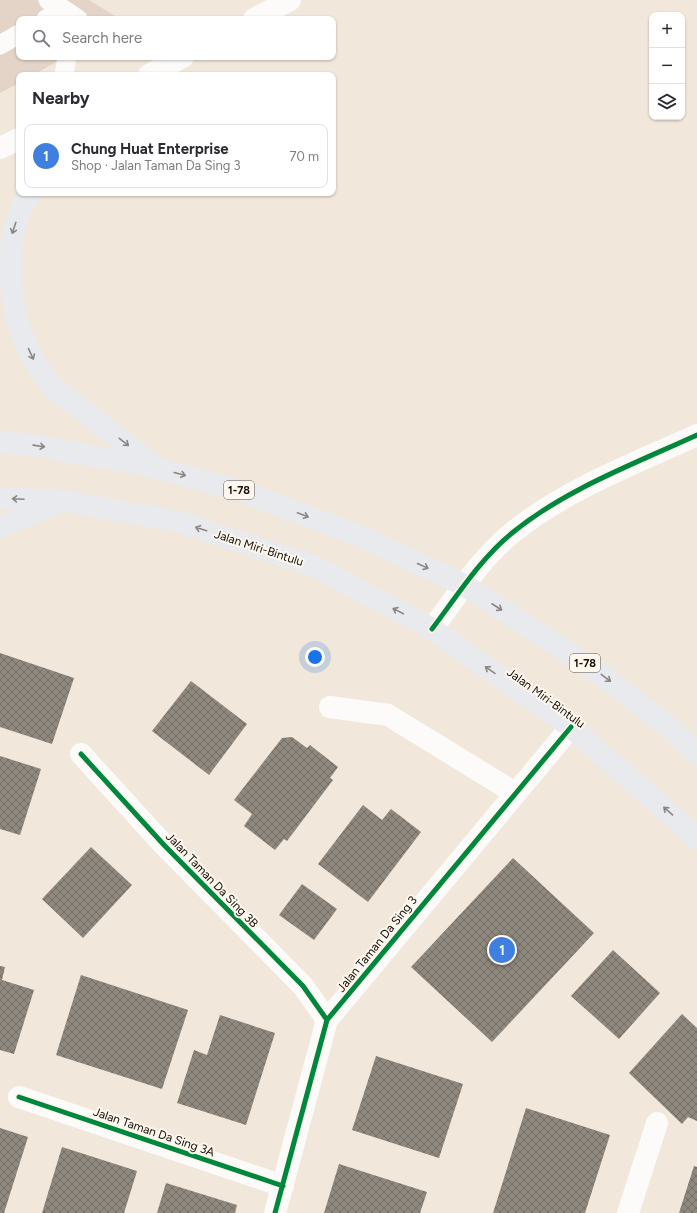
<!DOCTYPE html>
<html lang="en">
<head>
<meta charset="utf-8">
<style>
  body { margin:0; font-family:Figtree,sans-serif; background:#f2f2f3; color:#2b2b33 }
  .controls { position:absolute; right:12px; top:12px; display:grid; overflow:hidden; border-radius:8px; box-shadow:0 1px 3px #0004 }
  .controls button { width:36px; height:36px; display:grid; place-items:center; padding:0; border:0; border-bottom:1px solid #e1e1e2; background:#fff; color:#2b2b33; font:20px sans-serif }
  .you { position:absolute; left:315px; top:657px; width:14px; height:14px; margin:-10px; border:3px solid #fff; border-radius:50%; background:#1a73e8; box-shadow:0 0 0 6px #1a73e833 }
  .badge { display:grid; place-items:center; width:26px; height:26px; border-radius:50%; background:#615a51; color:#fff; font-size:13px; font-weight:700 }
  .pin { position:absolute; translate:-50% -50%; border:2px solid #fff; box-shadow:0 1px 4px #0006 }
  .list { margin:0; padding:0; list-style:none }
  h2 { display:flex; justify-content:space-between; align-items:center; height:52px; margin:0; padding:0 16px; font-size:17px }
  h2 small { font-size:13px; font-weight:400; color:#7c7c81 }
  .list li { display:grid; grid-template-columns:26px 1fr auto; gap:12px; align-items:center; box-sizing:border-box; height:64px; margin:0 8px 8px; padding:0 8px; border:1px solid #e1e1e2; border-radius:8px }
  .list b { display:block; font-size:15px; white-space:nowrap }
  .list p { margin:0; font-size:13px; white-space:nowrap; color:#7c7c81 }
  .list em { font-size:13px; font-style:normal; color:#7c7c81 }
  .icon { flex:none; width:22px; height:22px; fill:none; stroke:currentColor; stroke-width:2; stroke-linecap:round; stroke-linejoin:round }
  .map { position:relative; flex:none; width:697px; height:1213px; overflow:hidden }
  .search { position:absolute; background:#fff; box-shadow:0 1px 3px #0004; left:16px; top:16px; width:320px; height:44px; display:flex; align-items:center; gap:10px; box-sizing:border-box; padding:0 14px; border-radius:8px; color:#7c7c81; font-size:15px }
  .panel { position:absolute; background:#fff; box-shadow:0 1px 3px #0004; left:16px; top:72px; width:320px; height:124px; border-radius:8px }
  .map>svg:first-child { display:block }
  .commercial { fill:#e4d4c7 }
  .building { fill:url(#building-cross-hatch) }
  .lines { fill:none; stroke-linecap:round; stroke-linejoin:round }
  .lane { stroke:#fdfbf9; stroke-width:19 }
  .street { stroke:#fdfbf9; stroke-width:22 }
  .secondary { stroke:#fdfbf9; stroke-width:22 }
  .highway { stroke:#e8eaed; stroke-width:22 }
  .cycleway-casing { stroke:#fef7ee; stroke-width:8 }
  .cycleway { stroke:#00873e; stroke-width:5 }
  .oneway { stroke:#898786 }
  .labels { text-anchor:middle; stroke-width:4; stroke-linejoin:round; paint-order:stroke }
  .shield { fill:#fef7ee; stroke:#5a544c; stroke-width:1 }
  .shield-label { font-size:11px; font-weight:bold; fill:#140e07 }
  .street-label { font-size:12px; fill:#140e07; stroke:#fef7ee }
</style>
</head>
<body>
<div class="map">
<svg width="697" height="1213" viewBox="0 0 697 1213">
  <defs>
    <pattern id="building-cross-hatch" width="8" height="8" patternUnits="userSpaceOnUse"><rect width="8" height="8" fill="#8f887e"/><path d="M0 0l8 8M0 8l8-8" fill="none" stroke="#746e65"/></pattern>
  </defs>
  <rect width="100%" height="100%" fill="#f1e7da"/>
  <path class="commercial" d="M 0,0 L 89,0 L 120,19 L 19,19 L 19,57 L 65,57 L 33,75 L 19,75 L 19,83 L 0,93 Z"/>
  <path class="building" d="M 0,653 L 74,678 L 52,744 L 0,727 Z
    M 191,681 L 247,724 L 209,775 L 152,731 Z
    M 292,737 L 307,748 L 310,745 L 338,767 L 330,778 L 333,780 L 287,841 L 284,839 L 275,850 L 244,826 L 252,814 L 234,800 L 282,738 Z
    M 0,756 L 41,769 L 20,835 L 0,829 Z
    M 363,805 L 382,820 L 391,809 L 421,832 L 368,902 L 318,864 Z
    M 91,847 L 132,885 L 83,938 L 42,899 Z
    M 513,858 L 594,933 L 492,1042 L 411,967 Z
    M 302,884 L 337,909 L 314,940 L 279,915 Z
    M 613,950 L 660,993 L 619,1039 L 571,996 Z
    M 0,966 L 5,967 L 2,980 L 34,990 L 14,1054 L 0,1050 Z
    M 81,975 L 188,1010 L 162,1089 L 56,1055 Z
    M 682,1014 L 697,1028 L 697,1121 L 688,1117 L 682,1124 L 629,1073 Z
    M 220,1015 L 275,1033 L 246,1125 L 177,1103 L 194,1050 L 207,1055 Z
    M 376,1056 L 463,1084 L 439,1158 L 352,1130 Z
    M 526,1108 L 610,1135 L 585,1213 L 493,1213 Z
    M 0,1128 L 28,1137 L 4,1213 L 0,1213 Z
    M 62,1147 L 137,1171 L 124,1213 L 42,1213 Z
    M 339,1164 L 427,1192 L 420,1213 L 324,1213 Z
    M 694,1166 L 697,1167 L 697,1213 L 679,1213 Z
    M 166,1183 L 237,1205 L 235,1213 L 157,1213 Z"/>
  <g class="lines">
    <path class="lane" d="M 63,9 L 78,19
      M 46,19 L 63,9 L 48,0
      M 0,45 L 19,34
      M 64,75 L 67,57"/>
    <path class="street" d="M 432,629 C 457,596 480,559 512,533 C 566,489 634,464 697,435
      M 330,707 L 388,715 L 515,793
      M 81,754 L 164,845 L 303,986 L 327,1020
      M 19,1097 L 283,1186
      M 275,1213 L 327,1020 L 571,727
      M 628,1213 L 657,1123"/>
    <path class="secondary" d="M 254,19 L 290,0
      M 149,75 L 183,57
      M 0,148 L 19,139"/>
    <path class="highway" d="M 31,193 L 21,208 L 12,235 L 10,276 L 16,318 L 32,358 L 51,386 L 154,465
      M 0,442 L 40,446 L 156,468 L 238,490 L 358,535 L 464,585 L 591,667 L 673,730 L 697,754
      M 0,498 L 64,501 L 180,522 L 314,566 L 432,629 L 571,727 L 697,838
      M 0,527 L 57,504"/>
    <g class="cycleway-casing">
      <path id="cycleway" d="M 432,629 C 457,596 480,559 512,533 C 566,489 634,464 697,435
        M 81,754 L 164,845 L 303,986 L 327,1020
        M 19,1097 L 283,1186
        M 275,1213 L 327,1020 L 571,727"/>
    </g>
    <use href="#cycleway" class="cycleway"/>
  </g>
  <defs><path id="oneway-shaft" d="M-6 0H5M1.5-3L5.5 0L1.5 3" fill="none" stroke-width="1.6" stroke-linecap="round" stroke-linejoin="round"/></defs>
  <g class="oneway">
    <use href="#oneway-shaft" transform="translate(14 228) rotate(108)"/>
    <use href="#oneway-shaft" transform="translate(31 354) rotate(65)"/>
    <use href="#oneway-shaft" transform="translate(124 442) rotate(38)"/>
    <use href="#oneway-shaft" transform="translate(39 446) rotate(8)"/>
    <use href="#oneway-shaft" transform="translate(180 474) rotate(15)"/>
    <use href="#oneway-shaft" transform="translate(18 499) rotate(-177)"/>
    <use href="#oneway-shaft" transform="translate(303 515) rotate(21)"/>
    <use href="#oneway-shaft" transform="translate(201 529) rotate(-162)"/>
    <use href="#oneway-shaft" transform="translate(423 566) rotate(25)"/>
    <use href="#oneway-shaft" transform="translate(497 607) rotate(33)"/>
    <use href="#oneway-shaft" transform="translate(398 611) rotate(-152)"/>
    <use href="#oneway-shaft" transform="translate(490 670) rotate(-145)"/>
    <use href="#oneway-shaft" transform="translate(606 678) rotate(37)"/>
    <use href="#oneway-shaft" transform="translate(668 811) rotate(-139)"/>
  </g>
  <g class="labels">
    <g class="shield">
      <rect x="224" y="481" width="30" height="18" rx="3"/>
      <rect x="570" y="654" width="30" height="18" rx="3"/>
    </g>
    <g class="shield-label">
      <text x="239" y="494">1-78</text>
      <text x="585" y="667">1-78</text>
    </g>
    <g class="street-label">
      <text transform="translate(259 548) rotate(18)" y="4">Jalan Miri-Bintulu</text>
      <text transform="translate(546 698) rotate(36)" y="4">Jalan Miri-Bintulu</text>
      <text transform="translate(212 880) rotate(46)" y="4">Jalan Taman Da Sing 3B</text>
      <text transform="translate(377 944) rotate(-51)" y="4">Jalan Taman Da Sing 3</text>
      <text transform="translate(154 1132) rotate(19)" y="4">Jalan Taman Da Sing 3A</text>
    </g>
  </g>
</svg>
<div class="controls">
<button>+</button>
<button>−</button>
<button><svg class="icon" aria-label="layers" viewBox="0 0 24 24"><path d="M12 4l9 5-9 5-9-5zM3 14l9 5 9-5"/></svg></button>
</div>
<div class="you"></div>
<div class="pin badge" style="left:502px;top:950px;background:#3f7fe0">1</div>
<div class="search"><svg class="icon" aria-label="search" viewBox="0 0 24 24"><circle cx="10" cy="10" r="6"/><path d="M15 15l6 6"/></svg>Search here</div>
<section class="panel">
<h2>Nearby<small></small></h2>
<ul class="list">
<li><span class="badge" style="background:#3f7fe0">1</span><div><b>Chung Huat Enterprise</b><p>Shop · Jalan Taman Da Sing 3</p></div><em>70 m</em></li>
</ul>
</section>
</div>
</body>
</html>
